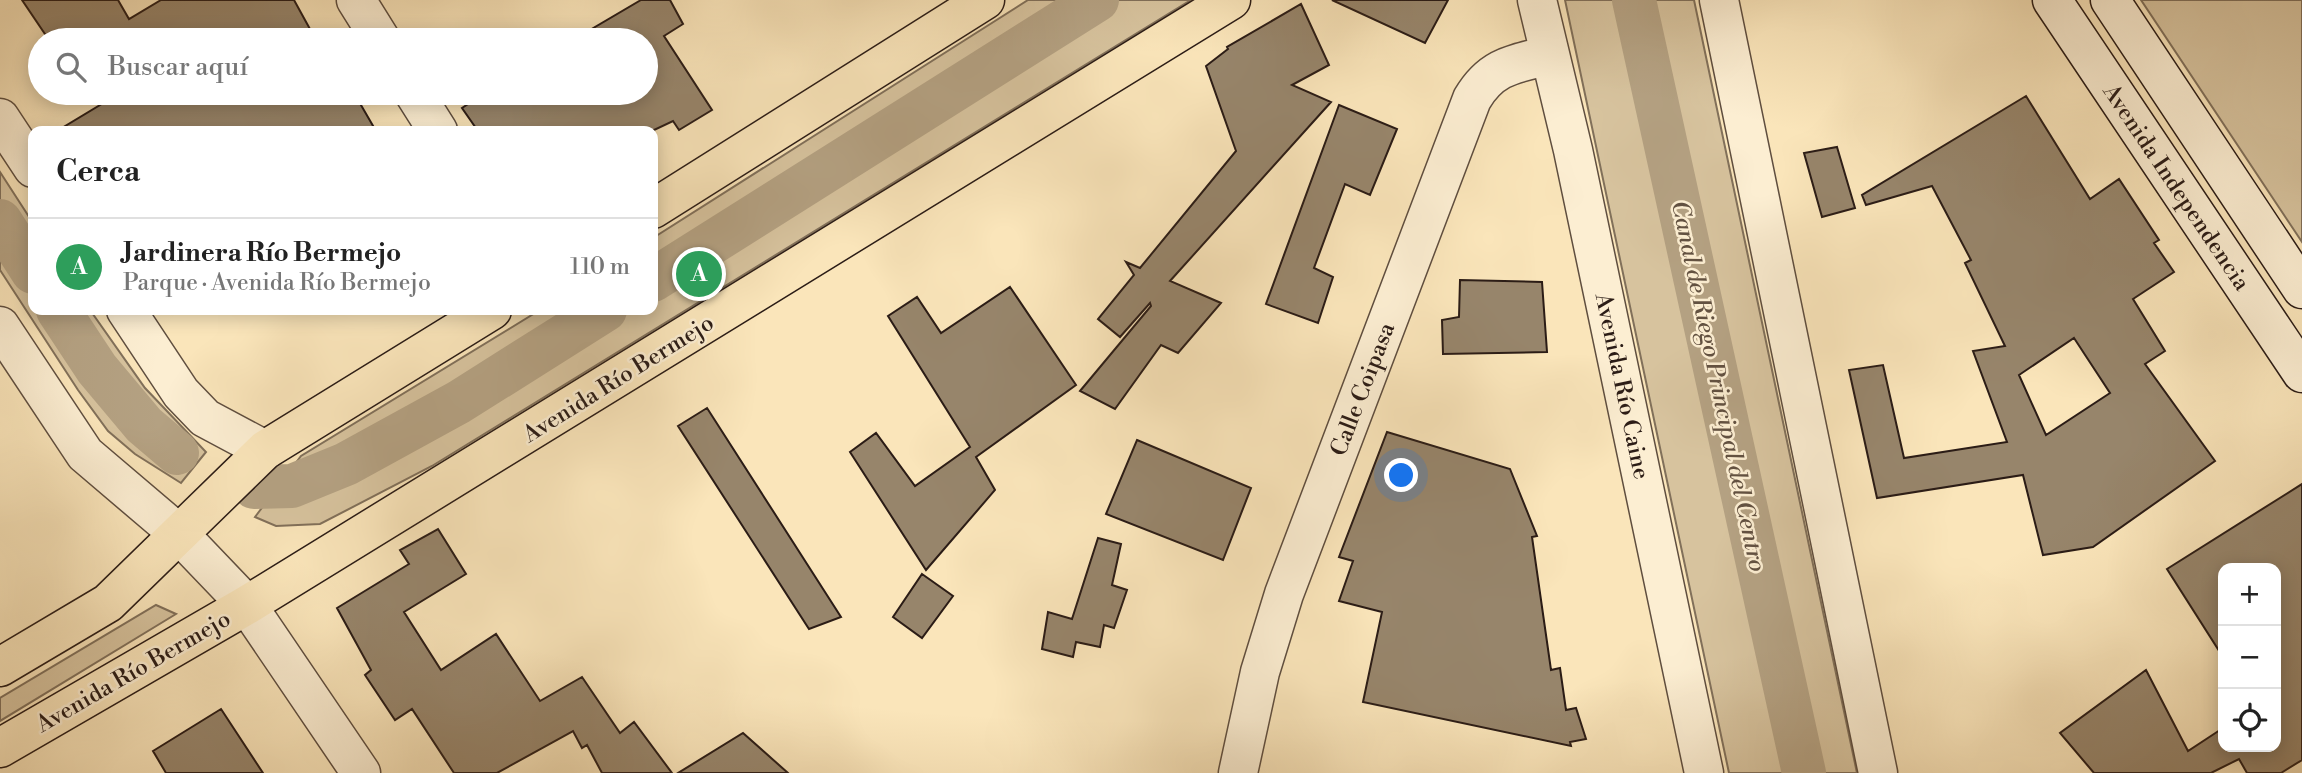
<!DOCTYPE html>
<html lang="es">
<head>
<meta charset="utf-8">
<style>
  body { margin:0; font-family:"Libre Bodoni",serif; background:#f2f2f2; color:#222 }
  .controls { position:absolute; right:21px; bottom:21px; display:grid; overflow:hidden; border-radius:14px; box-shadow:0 4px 18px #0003 }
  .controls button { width:63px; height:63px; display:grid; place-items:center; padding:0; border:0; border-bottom:2px solid #e0e0e0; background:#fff; color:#222; font:35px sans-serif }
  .you { position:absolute; left:1402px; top:476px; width:24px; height:24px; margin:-18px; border:5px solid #fff; border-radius:50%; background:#1a73e8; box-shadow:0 0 0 10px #1a73e833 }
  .badge { display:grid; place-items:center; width:46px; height:46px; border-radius:50%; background:#111827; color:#fff; font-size:23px; font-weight:700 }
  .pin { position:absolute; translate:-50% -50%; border:4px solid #fff; box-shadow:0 2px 7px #0006 }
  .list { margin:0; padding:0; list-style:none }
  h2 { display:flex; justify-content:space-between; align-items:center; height:91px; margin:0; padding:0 28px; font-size:30px }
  h2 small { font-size:23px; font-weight:400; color:#767676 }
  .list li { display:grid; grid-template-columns:46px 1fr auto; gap:21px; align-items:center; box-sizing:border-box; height:98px; padding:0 28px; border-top:2px solid #e0e0e0 }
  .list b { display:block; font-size:26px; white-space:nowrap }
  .list p { margin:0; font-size:23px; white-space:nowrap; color:#767676 }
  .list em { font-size:23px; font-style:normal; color:#767676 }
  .icon { flex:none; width:38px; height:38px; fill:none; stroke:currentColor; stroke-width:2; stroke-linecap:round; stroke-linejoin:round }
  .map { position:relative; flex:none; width:2302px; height:773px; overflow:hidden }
  .search { position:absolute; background:#fff; box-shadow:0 4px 18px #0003; left:28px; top:28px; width:630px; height:77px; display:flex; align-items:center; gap:18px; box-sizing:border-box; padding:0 24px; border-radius:38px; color:#767676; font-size:26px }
  .panel { position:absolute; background:#fff; box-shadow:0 4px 18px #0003; left:28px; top:126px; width:630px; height:189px; border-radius:14px }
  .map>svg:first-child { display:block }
  .green { fill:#d7c39e; stroke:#81705a; stroke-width:2 }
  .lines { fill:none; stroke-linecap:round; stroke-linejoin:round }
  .canal { stroke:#b4a182; stroke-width:44 }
  .building { fill:#97856b; stroke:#2b1c16; stroke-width:2; fill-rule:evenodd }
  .street-casing { stroke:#5f4e3f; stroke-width:41 }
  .secondary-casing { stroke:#2b1c16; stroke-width:41 }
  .primary-casing { stroke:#2b1c16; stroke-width:41 }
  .street { stroke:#fceed2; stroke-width:38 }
  .secondary { stroke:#fceed2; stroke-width:38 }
  .primary { stroke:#fae5ba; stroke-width:38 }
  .labels { text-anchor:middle; stroke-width:5; stroke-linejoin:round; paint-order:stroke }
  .street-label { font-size:23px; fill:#2b1c16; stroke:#fceed2 }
  .water-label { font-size:24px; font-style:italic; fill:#625141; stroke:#fceed2 }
</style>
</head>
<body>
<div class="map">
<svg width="2302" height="773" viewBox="0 0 2302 773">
  <rect width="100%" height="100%" fill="#fae5ba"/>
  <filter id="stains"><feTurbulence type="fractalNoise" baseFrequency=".00286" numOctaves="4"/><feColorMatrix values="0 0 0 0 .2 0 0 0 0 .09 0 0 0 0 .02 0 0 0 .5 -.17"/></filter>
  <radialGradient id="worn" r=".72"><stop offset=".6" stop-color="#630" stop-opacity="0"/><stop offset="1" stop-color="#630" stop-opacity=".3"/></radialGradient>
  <path class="green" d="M 1028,0 L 1191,0 L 432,466 L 320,524 L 276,526 L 255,517 L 301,456 L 540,310 L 653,310 L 653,238 Z
    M 1565,0 L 1694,0 L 1857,773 L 1729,773 Z
    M 2141,0 L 2302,0 L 2302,242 Z
    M 0,172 L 33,223 L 33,310 L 90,310 L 145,388 L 206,452 L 181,483 L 135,454 L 108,431 L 78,390 L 0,270 Z
    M 156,605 L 176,614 L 0,721 L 0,698 Z"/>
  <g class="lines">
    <path class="canal" d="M 1634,0 L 1804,773
      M 0,221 L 33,272
      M 653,280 L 1097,0
      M 58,310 L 97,369 L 144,425 L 177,453
      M 254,487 L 292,486 L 346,464 L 459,402 L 605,310"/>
  </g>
  <path class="building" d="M 22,0 L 118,0 L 129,19 L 161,0 L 294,0 L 316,40 L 49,40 Z
    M 641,0 L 670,0 L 683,24 L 664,36 L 712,110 L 679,130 L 673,121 L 652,131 L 478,131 L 462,108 L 485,93 L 646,93 L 646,40 L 573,40 Z
    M 1332,0 L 1448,0 L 1425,43 Z
    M 1301,4 L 1329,65 L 1292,85 L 1331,102 L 1170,281 L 1221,303 L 1178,353 L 1161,345 L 1115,409 L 1080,391 L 1151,306 L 1150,303 L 1120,337 L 1098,319 L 1134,275 L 1126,262 L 1140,268 L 1236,151 L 1206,66 L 1228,49 L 1227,47 Z
    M 120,93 L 354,93 L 376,131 L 57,131 Z
    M 2026,96 L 2090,199 L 2119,179 L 2159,240 L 2154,243 L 2174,272 L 2133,299 L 2165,351 L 2145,364 L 2215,461 L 2093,547 L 2043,555 L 2023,475 L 1877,498 L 1849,370 L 1883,365 L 1904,458 L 2007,442 L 1973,351 L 2005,346 L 1965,263 L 1971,260 L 1932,186 L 1866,205 L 1862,195 ZM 2074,338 L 2110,393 L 2046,435 L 2019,375 Z
    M 1339,105 L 1397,129 L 1370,195 L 1345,184 L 1314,268 L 1333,277 L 1318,323 L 1266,304 Z
    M 1837,147 L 1855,208 L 1822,217 L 1804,153 Z
    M 1460,280 L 1542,282 L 1547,352 L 1443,354 L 1442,320 L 1459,317 Z
    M 1010,287 L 1076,385 L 976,457 L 995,490 L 926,570 L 850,452 L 876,433 L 915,486 L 970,447 L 888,316 L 917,297 L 941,333 Z
    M 707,408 L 841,617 L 809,629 L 678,426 Z
    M 1387,432 L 1510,469 L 1537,536 L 1532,537 L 1551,670 L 1560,668 L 1566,710 L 1576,708 L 1586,739 L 1570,742 L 1571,746 L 1363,702 L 1382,612 L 1339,601 L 1353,561 L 1339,557 Z
    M 1137,440 L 1251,488 L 1223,560 L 1106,514 Z
    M 2302,484 L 2302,760 L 2281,773 L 2247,773 L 2239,759 L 2211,773 L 2094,773 L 2060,733 L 2146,670 L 2188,751 L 2223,728 L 2223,747 L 2276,747 L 2276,568 L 2223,568 L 2223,657 L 2167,569 Z
    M 438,529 L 466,574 L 404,612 L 441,670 L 496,634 L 540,701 L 582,677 L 620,733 L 634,722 L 672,773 L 602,773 L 587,745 L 582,748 L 573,731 L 497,773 L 454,773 L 412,709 L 395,720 L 365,675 L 371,670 L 337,608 L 409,564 L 400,550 Z
    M 1098,538 L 1121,544 L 1112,585 L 1127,590 L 1114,628 L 1104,625 L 1100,647 L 1076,642 L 1073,657 L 1042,649 L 1048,612 L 1072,619 Z
    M 922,574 L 953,596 L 922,638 L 893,617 Z
    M 221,709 L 263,773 L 166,773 L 153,751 Z
    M 743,733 L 788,773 L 678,773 Z"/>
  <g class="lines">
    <g class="street-casing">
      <path id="street" d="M 356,0 L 381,40
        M 1537,0 L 1573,150 L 1704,773
        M 1719,0 L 1878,773
        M 414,93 L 438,131
        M 0,118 L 33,168
        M 126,310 L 181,393 L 205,418 L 265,450
        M 0,326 L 85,454 L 179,534 L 247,605 L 361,773
        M 1238,773 L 1260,672 L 1284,594 L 1472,99 C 1492,65 1515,64 1550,55"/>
    </g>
    <g class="secondary-casing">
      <path id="secondary" d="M 2052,0 L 2302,373
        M 2110,0 L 2302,289"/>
    </g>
    <g class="primary-casing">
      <path id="primary" d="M 653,209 L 985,0
        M 0,667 L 108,603 L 265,450 L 492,310
        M 0,748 L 247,605 L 1231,0"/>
    </g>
    <use href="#street" class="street"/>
    <use href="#secondary" class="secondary"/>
    <use href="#primary" class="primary"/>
  </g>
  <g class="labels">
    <g class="street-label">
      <text transform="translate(2177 187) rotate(56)" y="8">Avenida Independencia</text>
      <text transform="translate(618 378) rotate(-32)" y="8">Avenida Río Bermejo</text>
      <text transform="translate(1623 386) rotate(78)" y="8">Avenida Río Caine</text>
      <text transform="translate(1362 389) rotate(-69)" y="8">Calle Coipasa</text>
      <text transform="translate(133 671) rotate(-30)" y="8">Avenida Río Bermejo</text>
    </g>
    <g class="water-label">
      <text transform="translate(1719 386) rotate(78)" y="8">Canal de Riego Principal del Centro</text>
    </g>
  </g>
  <rect width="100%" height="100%" filter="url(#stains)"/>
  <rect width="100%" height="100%" fill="url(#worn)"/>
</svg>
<div class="controls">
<button>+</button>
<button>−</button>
<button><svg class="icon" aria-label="locate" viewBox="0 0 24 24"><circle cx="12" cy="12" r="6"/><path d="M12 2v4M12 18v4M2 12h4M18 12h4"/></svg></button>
</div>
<div class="you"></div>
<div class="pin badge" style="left:699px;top:274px;background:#2e9e5b">A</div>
<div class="search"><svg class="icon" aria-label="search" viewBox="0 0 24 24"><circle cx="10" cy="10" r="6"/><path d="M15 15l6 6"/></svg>Buscar aquí</div>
<section class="panel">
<h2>Cerca<small></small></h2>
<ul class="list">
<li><span class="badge" style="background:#2e9e5b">A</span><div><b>Jardinera Río Bermejo</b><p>Parque · Avenida Río Bermejo</p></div><em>110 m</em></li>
</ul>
</section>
</div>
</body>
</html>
